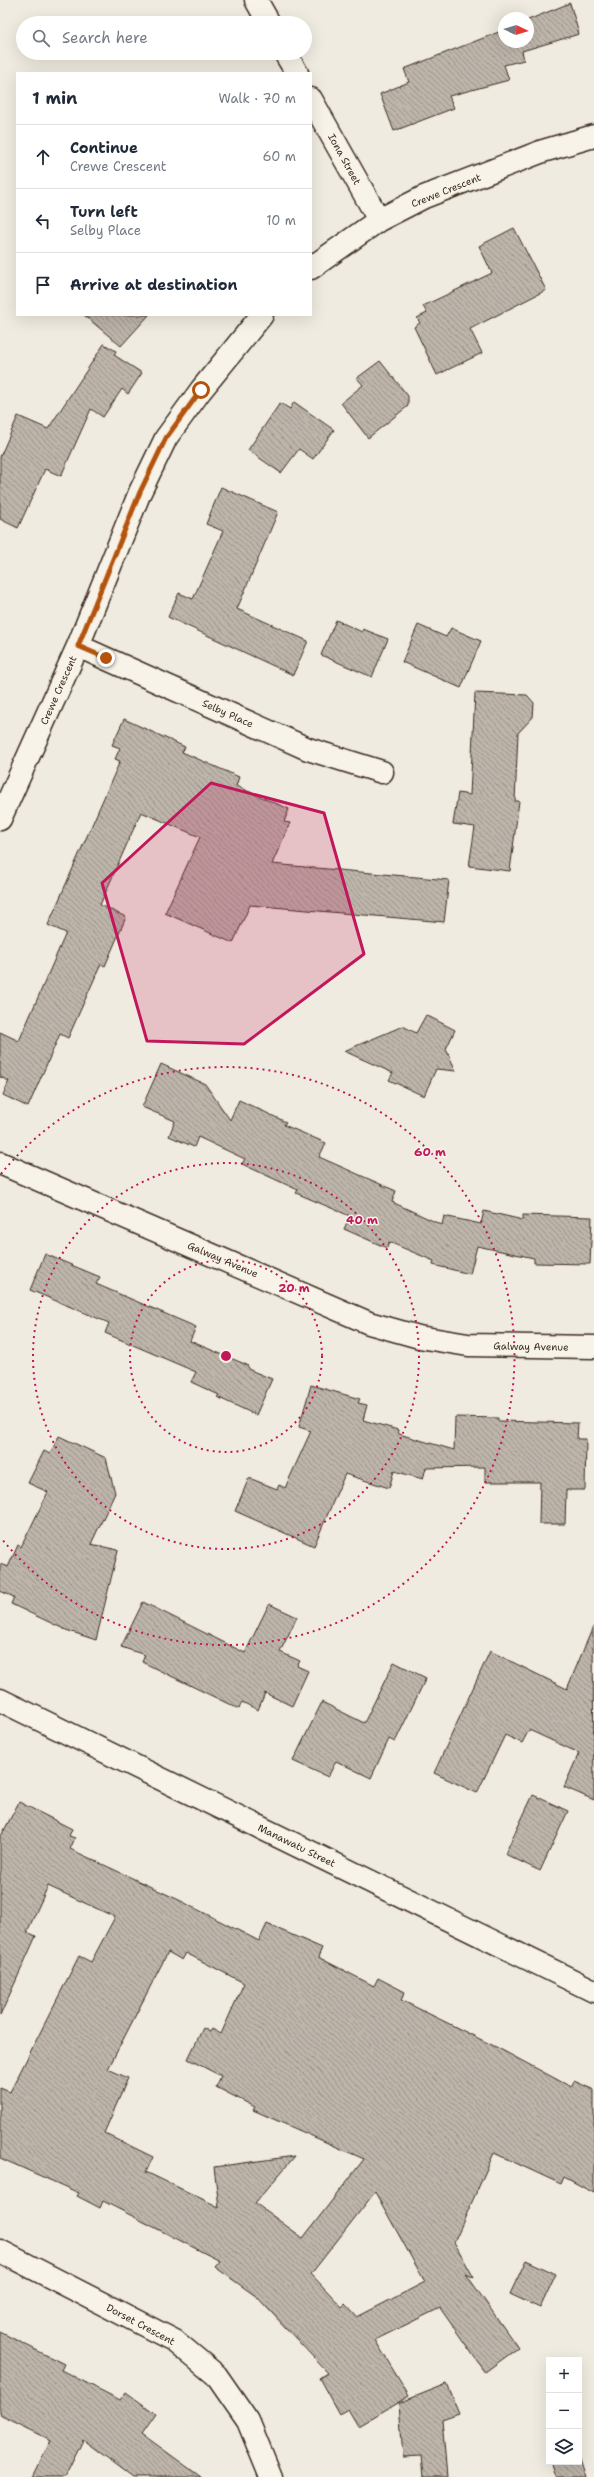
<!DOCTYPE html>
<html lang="en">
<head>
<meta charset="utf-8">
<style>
  body { margin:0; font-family:"Shantell Sans",sans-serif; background:#f6f6f7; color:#1f2937 }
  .controls { position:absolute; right:12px; bottom:12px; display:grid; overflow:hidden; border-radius:0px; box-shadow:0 4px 16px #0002 }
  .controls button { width:36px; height:36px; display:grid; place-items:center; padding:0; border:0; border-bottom:1px solid #e0e1e3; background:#fff; color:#1f2937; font:20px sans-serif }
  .compass { position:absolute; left:498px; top:12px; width:36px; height:36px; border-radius:50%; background:#fff; box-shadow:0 4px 16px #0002; rotate:94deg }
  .stop { position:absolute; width:12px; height:12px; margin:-9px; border:3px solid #b45309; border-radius:50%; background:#fff }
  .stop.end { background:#b45309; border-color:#fff; box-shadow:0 1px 4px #0008 }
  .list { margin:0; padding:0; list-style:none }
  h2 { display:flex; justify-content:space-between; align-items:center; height:52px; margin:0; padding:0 16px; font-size:17px }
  h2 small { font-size:13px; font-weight:400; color:#747a83 }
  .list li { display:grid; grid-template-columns:26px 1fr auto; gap:12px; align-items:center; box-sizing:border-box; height:64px; padding:0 16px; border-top:1px solid #e0e1e3 }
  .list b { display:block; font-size:15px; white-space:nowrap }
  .list p { margin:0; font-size:13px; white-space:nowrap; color:#747a83 }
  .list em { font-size:13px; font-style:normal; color:#747a83 }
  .icon { flex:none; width:22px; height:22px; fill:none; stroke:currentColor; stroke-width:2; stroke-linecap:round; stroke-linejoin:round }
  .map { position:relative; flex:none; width:594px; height:2477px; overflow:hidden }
  .search { position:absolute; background:#fff; box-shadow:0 4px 16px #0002; left:16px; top:16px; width:296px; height:44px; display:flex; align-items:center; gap:10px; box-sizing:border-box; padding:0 14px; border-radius:22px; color:#747a83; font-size:15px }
  .panel { position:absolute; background:#fff; box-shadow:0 4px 16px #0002; left:16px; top:72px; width:296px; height:244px; border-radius:0px }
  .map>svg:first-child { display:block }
  .building { fill:url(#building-back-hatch); stroke:#3b2a1e; fill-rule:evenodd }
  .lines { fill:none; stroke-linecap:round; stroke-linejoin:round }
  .minor-casing { stroke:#3b2a1e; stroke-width:25 }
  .minor { stroke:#f7f3e8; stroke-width:22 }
  .route { stroke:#b45309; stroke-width:5 }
  .marked { fill:#c2185b; fill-opacity:0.2; stroke:#c2185b; stroke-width:3; stroke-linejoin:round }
  .ring { fill:none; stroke:#c2185b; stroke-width:2; stroke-dasharray:2 4 }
  .labels { text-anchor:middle; stroke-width:3; stroke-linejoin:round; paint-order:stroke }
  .street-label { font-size:10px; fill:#3b2a1e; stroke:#f7f3e8 }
  .centre { fill:#c2185b; stroke:#f7f3e8; stroke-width:2 }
  .ring-label { font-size:12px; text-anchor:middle; font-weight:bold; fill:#c2185b; stroke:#f7f3e8; stroke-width:3; stroke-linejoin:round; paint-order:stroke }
</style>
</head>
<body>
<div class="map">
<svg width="594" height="2477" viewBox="0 0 594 2477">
  <defs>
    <pattern id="building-back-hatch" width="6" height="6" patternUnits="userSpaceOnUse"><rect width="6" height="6" fill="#bdb5aa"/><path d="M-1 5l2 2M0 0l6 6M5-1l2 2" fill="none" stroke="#9b938a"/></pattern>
  </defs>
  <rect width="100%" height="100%" fill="#efebe0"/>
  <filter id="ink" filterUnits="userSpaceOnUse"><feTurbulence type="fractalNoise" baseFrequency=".025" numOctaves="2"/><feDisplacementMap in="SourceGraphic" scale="8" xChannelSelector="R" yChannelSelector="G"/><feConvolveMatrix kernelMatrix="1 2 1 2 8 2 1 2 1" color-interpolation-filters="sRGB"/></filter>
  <g filter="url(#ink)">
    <path class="building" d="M 570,3 L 579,34 L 522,51 L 524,60 L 504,65 L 509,80 L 449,96 L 454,108 L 394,131 L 380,94 L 409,82 L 404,69 L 504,30 L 504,42 L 528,42 L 528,20 Z
      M 514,228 L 546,290 L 470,329 L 482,353 L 437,375 L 414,327 L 420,323 L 417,318 L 427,313 L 423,306 L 492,273 L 479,246 Z
      M 84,315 L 149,315 L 121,346 Z
      M 104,344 L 116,351 L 114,355 L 142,373 L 128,394 L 122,389 L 103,417 L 91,409 L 61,476 L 45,469 L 18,528 L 0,519 L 0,457 L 18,416 L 48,429 Z
      M 380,361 L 408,396 L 408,406 L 368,438 L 341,403 L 363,385 L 357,378 Z
      M 294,402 L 334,430 L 313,459 L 299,449 L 281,473 L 248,450 L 280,403 L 290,409 Z
      M 221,487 L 278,512 L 237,609 L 308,641 L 293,675 L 168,617 L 179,593 L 193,599 L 223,531 L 206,524 Z
      M 336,620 L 362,632 L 363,629 L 388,639 L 372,677 L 321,655 Z
      M 418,625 L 446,637 L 451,628 L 481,641 L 461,688 L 402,662 Z
      M 475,693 L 527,695 L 534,703 L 533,717 L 518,733 L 515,801 L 519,801 L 510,871 L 469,866 L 475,827 L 453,824 L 458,793 L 470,795 Z
      M 124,719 L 185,747 L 182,752 L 239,777 L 236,786 L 289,809 L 284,822 L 290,823 L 272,864 L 449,880 L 444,922 L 250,905 L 233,943 L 165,913 L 200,837 L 141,812 L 100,905 L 126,917 L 105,966 L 101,964 L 68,1038 L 60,1034 L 28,1107 L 3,1095 L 9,1081 L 0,1077 L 0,1032 L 19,1041 L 66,933 L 48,925 L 120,761 L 115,759 L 120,748 L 112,745 Z
      M 426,1015 L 455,1030 L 446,1049 L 456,1071 L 436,1069 L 424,1096 L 389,1080 L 393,1073 L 344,1051 L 403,1026 L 416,1033 Z
      M 161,1064 L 205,1084 L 230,1120 L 239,1100 L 286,1122 L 284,1125 L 326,1143 L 319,1157 L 396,1191 L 392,1202 L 442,1225 L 444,1216 L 481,1224 L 484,1211 L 523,1220 L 523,1215 L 592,1217 L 590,1264 L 534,1263 L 534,1258 L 477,1246 L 470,1274 L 433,1265 L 434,1261 L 389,1242 L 387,1248 L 344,1229 L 350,1216 L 296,1193 L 298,1190 L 242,1164 L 245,1159 L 198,1137 L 194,1147 L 169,1136 L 175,1121 L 142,1107 Z
      M 45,1254 L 100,1277 L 96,1284 L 196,1327 L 190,1341 L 247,1365 L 250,1370 L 272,1379 L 256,1415 L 217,1397 L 219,1395 L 191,1382 L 196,1372 L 105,1333 L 109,1323 L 30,1290 Z
      M 311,1385 L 360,1399 L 358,1403 L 367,1405 L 363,1420 L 398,1430 L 399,1434 L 454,1450 L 455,1417 L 498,1418 L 498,1421 L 578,1423 L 577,1439 L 586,1439 L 585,1490 L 566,1490 L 565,1524 L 539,1524 L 540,1482 L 485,1482 L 485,1467 L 426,1468 L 423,1479 L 394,1471 L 389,1488 L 345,1474 L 314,1546 L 235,1511 L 249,1478 L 277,1489 L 279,1485 L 285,1488 L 311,1431 L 299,1427 Z
      M 59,1436 L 106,1458 L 115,1493 L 91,1544 L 118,1550 L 96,1640 L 66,1630 L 11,1604 L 14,1597 L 0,1591 L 0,1564 L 8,1567 L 18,1545 L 21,1547 L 48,1492 L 28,1483 L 44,1451 L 50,1454 Z
      M 143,1602 L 245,1653 L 269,1604 L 297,1617 L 280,1652 L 300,1661 L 297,1666 L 308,1671 L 292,1706 L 265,1693 L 258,1710 L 242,1702 L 239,1709 L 142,1662 L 145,1655 L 121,1647 Z
      M 593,1627 L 594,1800 L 564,1787 L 579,1753 L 529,1730 L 522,1743 L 505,1735 L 477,1793 L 434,1773 L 490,1651 L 567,1689 Z
      M 394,1662 L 426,1678 L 395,1742 L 389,1739 L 371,1778 L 336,1761 L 328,1777 L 293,1761 L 322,1702 L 364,1723 Z
      M 533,1795 L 568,1811 L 540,1871 L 505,1854 Z
      M 19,1802 L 72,1829 L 69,1836 L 75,1838 L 70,1849 L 181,1901 L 259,1941 L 267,1924 L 322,1948 L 318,1957 L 374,1986 L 378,1978 L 405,1992 L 401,2000 L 498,2048 L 571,2087 L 574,2081 L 594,2090 L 594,2193 L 564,2177 L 561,2184 L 494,2153 L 454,2242 L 474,2278 L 466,2274 L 518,2348 L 485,2372 L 440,2308 L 375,2340 L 409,2396 L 358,2426 L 348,2409 L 339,2414 L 319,2378 L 328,2373 L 257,2297 L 215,2267 L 220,2261 L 103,2201 L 100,2208 L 77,2196 L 79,2193 L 0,2158 L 0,2088 L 10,2092 L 79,1956 L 91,1962 L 115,1917 L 48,1886 L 27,1932 L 36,1936 L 0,2016 L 0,1838 ZM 168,1952 L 182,1960 L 186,1953 L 244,1983 L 221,2034 L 212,2029 L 210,2032 L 203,2028 L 188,2059 L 221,2076 L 216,2087 L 255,2107 L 253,2110 L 364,2159 L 303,2238 L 255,2203 L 295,2156 L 214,2167 L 219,2207 L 146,2172 L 153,2157 L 104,2133 L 128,2078 L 108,2069 ZM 375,2192 L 425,2282 L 357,2317 L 345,2304 L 342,2307 L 311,2274 Z
      M 526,2260 L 556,2274 L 540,2308 L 510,2294 Z
      M 0,2332 L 64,2364 L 61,2370 L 120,2400 L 126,2392 L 156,2414 L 142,2434 L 201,2477 L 133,2477 L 83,2440 L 65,2477 L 33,2477 L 51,2440 L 0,2415 Z
      M 447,2384 L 459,2413 L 442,2419 L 447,2477 L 423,2477 L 421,2456 L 403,2457 L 399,2403 Z
      M 579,2459 L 585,2477 L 556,2477 L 551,2462 L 579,2462 Z"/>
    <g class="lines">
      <g class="minor-casing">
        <path id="minor" d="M 256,0 L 269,23
          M 285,53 L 297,73
          M 311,99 L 379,220
          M 311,268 L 379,220 L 424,197 L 543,151 L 594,136
          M 78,646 L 308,749 L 382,772
          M 0,819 L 78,646 L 140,492 L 166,438 L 201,390 L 262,315
          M 0,1163 L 369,1323 L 419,1337 L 468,1345 L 594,1347
          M 0,1700 L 594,1991
          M 0,2251 L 175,2341 L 216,2375 L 248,2421 L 271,2477"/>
      </g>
      <use href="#minor" class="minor"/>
    </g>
  </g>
  <g class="lines" filter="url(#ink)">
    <path class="route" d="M 106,658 L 78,646 L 140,492 L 166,438 L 201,390"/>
  </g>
  <path class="marked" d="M 211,783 L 324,813 L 364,954 L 244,1044 L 147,1041 L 102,883 Z"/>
  <g class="ring">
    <circle cx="226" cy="1356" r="96"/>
    <circle cx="226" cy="1356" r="193"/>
    <path d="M1 1174A289 289 0 1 1 1 1538"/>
  </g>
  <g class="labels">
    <g class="street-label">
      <text transform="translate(345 159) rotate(61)" y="4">Iona Street</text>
      <text transform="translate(446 190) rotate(-22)" y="4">Crewe Crescent</text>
      <text transform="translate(58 690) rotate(-66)" y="4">Crewe Crescent</text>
      <text transform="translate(228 713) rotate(24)" y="4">Selby Place</text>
      <text transform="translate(223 1259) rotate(23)" y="4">Galway Avenue</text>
      <text transform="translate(531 1346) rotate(1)" y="4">Galway Avenue</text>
      <text transform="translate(297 1845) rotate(26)" y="4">Manawatu Street</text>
      <text transform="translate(141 2324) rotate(28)" y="4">Dorset Crescent</text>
    </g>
  </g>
  <circle cx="226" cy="1356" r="6" class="centre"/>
  <g class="ring-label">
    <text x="430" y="1156">60 m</text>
    <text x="362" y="1224">40 m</text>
    <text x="294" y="1292">20 m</text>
  </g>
</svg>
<div class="controls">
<button>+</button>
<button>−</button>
<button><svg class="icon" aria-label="layers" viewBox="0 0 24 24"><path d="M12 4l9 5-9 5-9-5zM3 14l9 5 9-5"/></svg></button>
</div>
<svg class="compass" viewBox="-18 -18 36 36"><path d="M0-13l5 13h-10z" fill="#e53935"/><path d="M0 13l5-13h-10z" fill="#747a83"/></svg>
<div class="stop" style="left:201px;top:390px"></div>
<div class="stop end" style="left:106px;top:658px"></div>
<div class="search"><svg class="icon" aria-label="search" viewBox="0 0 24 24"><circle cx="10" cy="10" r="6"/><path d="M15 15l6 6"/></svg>Search here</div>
<section class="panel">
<h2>1 min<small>Walk · 70 m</small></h2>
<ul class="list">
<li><svg class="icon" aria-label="ahead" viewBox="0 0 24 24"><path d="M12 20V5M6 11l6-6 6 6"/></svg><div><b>Continue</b><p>Crewe Crescent</p></div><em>60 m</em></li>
<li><svg class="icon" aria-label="left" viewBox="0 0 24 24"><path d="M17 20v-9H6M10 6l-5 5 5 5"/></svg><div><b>Turn left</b><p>Selby Place</p></div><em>10 m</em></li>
<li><svg class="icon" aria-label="arrive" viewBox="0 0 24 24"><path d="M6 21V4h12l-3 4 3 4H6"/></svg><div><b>Arrive at destination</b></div></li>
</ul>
</section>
</div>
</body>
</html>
